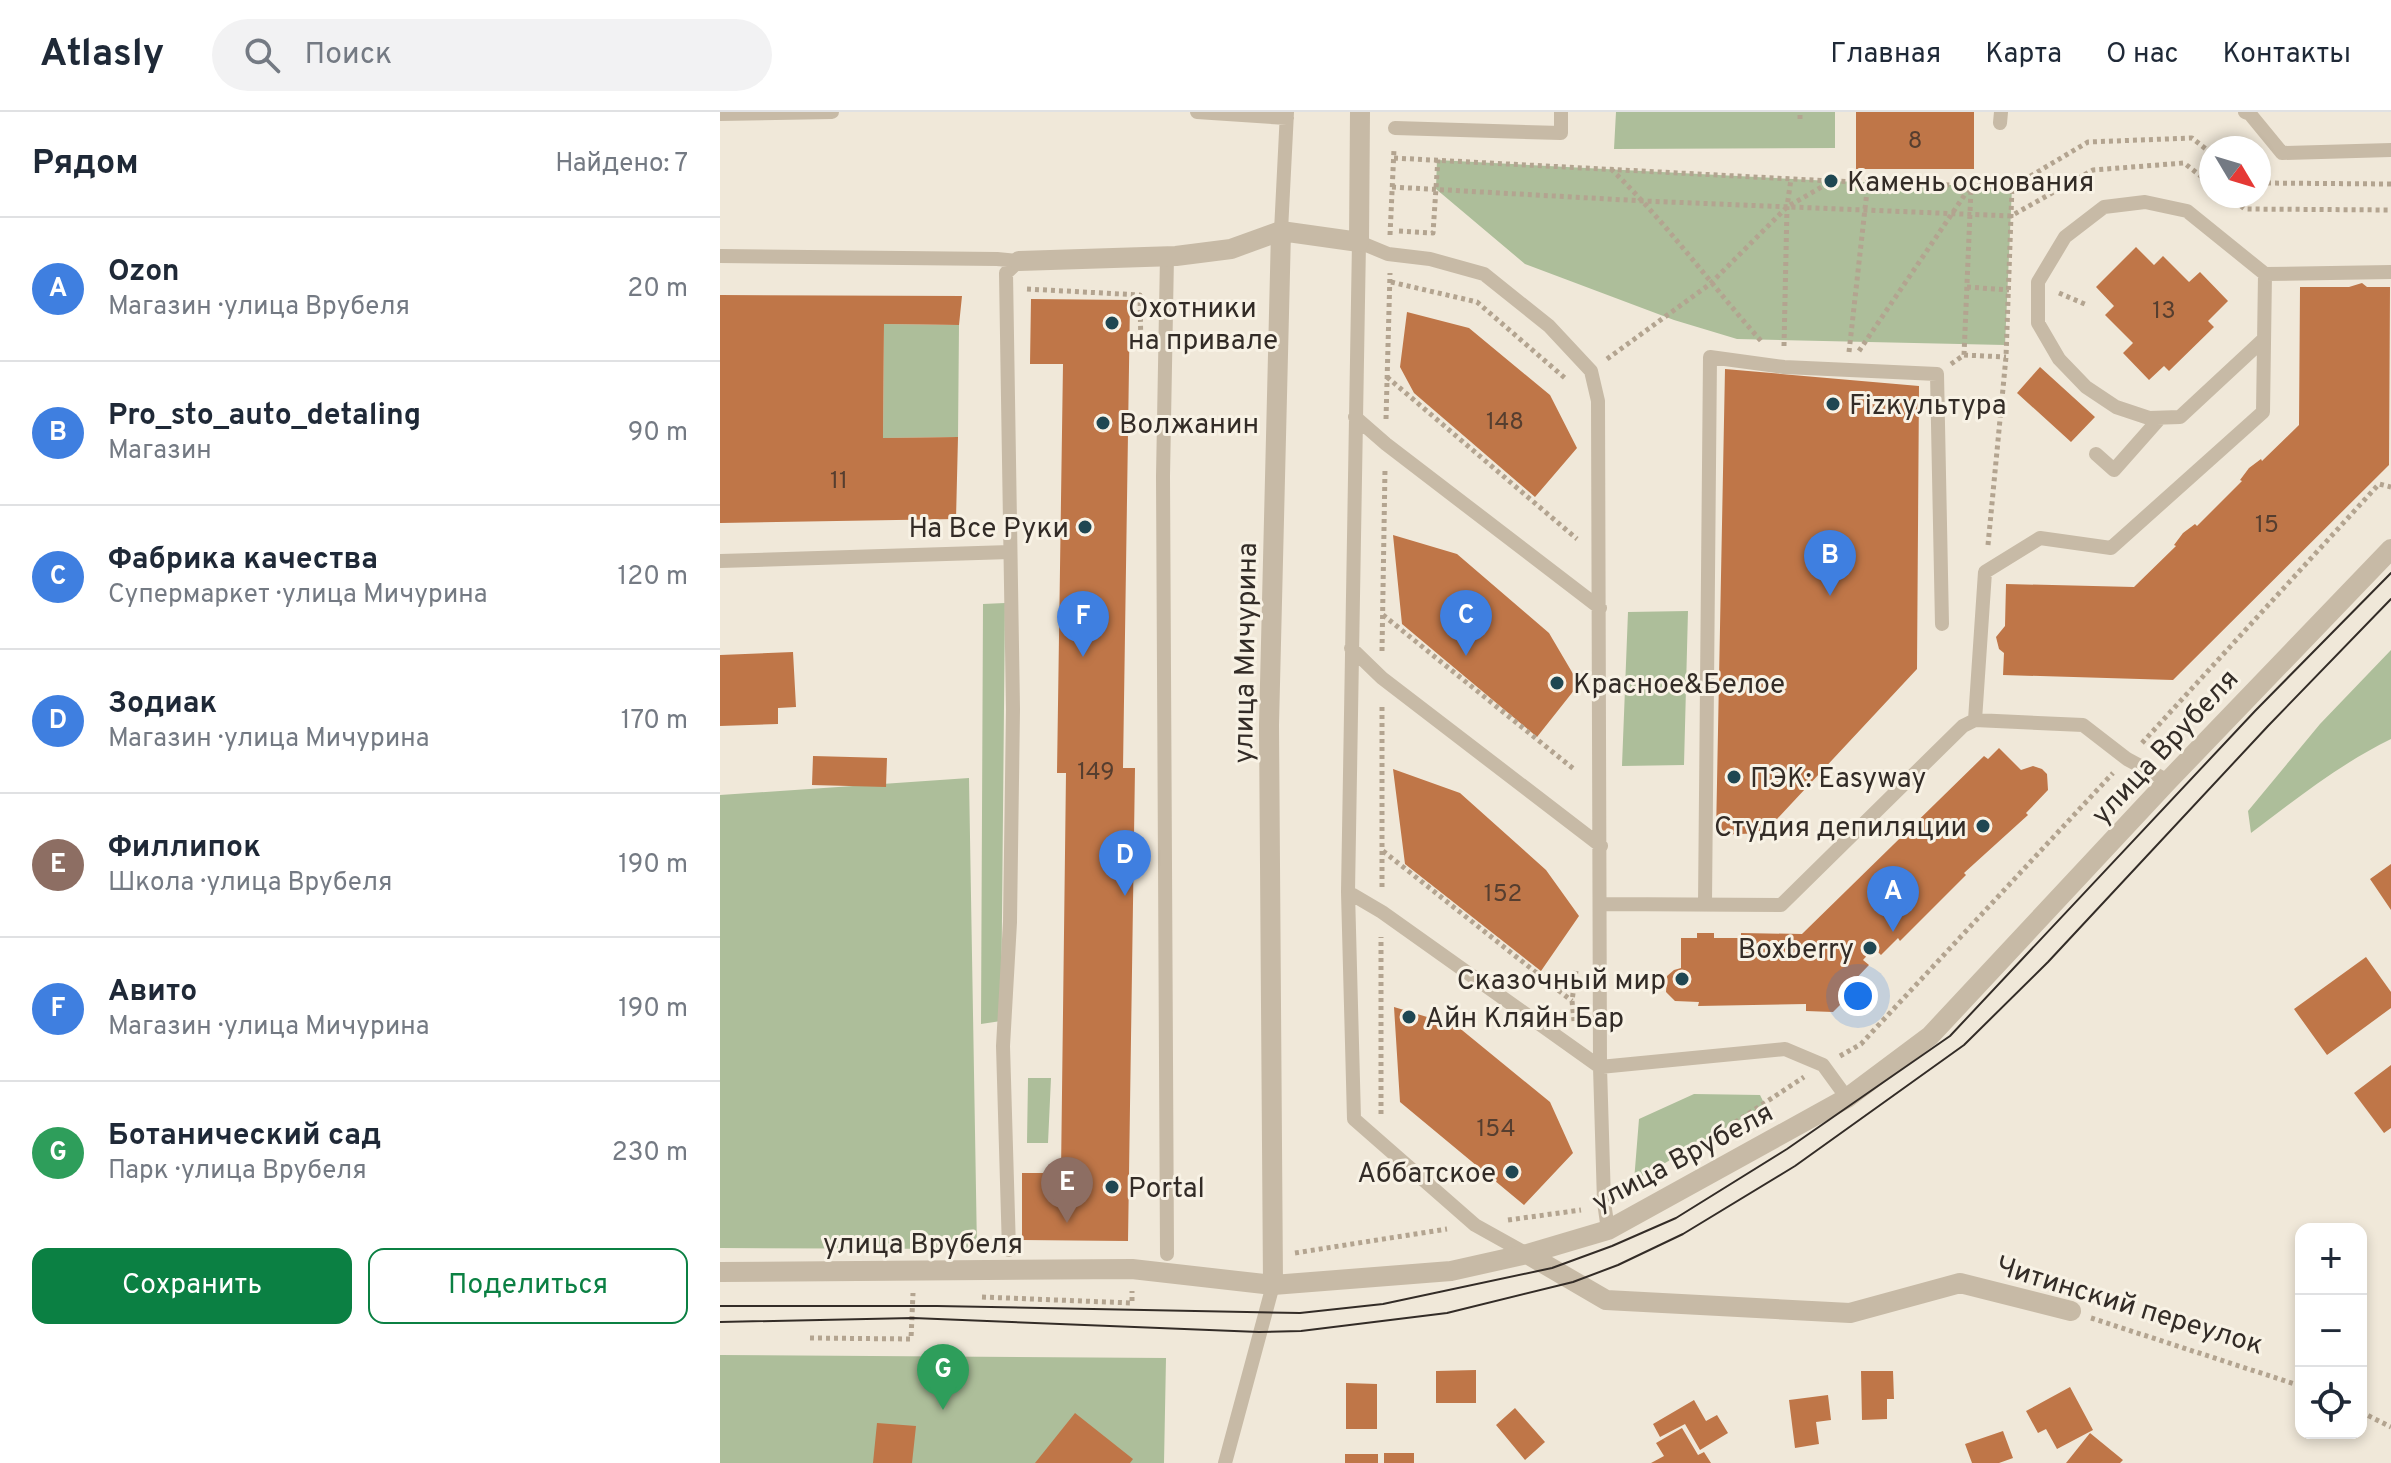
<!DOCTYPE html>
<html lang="ru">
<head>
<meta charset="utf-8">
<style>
  body { margin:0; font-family:Overpass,sans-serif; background:#f2f2f3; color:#1f2937 }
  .controls { position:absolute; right:24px; bottom:24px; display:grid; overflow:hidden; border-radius:16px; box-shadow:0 4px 12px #0003 }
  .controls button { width:72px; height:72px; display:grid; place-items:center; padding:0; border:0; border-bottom:2px solid #e0e1e3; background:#fff; color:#1f2937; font:40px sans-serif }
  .compass { position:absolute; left:1479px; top:24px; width:72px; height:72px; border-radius:50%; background:#fff; box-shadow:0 4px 12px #0003; rotate:128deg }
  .you { position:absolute; left:1138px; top:884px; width:28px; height:28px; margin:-20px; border:6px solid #fff; border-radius:50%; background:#1a73e8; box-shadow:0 0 0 12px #1a73e833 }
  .badge { display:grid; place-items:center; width:52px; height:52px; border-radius:50%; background:#0b8043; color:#fff; font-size:26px; font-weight:700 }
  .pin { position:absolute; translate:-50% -66px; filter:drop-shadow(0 2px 4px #0008) }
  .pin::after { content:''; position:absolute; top:42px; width:28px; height:24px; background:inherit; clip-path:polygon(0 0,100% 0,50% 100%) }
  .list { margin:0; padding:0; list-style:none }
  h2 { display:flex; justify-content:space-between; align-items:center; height:104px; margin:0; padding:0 32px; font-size:34px }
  h2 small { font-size:26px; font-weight:400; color:#747a83 }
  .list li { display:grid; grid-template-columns:52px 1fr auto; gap:24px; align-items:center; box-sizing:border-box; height:144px; padding:0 32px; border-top:2px solid #e0e1e3 }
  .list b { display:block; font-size:30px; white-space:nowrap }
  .list p { margin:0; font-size:26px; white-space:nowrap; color:#747a83 }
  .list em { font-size:26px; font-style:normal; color:#747a83 }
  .actions { display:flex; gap:16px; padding:24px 32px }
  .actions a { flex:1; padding:18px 0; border:2px solid #0b8043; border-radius:16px; text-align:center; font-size:28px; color:#0b8043 }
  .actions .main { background:#0b8043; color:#fff }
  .icon { flex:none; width:44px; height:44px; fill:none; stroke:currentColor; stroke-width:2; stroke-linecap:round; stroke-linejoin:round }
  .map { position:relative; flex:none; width:1671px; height:1351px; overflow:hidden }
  header { display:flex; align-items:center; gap:48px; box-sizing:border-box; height:112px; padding:0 40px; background:#fff; border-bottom:2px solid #e0e1e3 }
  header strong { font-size:38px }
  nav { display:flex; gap:44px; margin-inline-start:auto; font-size:28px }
  .search { width:560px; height:72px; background:#f2f2f3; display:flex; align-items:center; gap:20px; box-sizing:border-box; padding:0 28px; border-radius:44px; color:#747a83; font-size:30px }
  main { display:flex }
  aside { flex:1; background:#fff }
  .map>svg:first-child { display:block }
  .green { fill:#adbe9a }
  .building { fill:#bf7648 }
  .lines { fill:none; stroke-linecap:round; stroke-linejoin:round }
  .path { stroke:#b3a490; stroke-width:5; stroke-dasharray:4 4; stroke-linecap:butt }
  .service { stroke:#c7baa6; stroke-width:14 }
  .minor { stroke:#c7baa6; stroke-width:20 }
  .tram { stroke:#332c27; stroke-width:2 }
  .poi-dot { fill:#1f4752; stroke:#f8f2e5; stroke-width:3 }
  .labels { text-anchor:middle; stroke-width:6; stroke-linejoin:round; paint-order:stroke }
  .number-label { font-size:24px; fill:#563e2f }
  .poi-label { font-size:28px; fill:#332c27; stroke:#f8f2e5; text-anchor:start }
  .street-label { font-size:28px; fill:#332c27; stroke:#f8f2e5 }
</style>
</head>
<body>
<header>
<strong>Atlasly</strong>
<div class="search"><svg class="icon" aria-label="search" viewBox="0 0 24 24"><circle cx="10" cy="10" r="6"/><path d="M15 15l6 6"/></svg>Поиск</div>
<nav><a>Главная</a><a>Карта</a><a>О нас</a><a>Контакты</a></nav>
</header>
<main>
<aside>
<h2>Рядом<small>Найдено: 7</small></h2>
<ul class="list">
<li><span class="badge" style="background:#3f7fe0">A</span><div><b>Ozon</b><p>Магазин · улица Врубеля</p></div><em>20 m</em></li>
<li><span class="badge" style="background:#3f7fe0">B</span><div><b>Pro_sto_auto_detaling</b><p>Магазин</p></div><em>90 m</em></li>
<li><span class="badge" style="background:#3f7fe0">C</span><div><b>Фабрика качества</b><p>Супермаркет · улица Мичурина</p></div><em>120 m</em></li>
<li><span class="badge" style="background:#3f7fe0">D</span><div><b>Зодиак</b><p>Магазин · улица Мичурина</p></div><em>170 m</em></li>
<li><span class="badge" style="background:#8d6e63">E</span><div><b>Филлипок</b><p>Школа · улица Врубеля</p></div><em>190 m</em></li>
<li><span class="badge" style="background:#3f7fe0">F</span><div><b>Авито</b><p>Магазин · улица Мичурина</p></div><em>190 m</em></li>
<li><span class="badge" style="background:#2e9e5b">G</span><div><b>Ботанический сад</b><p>Парк · улица Врубеля</p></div><em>230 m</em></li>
</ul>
<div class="actions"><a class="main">Сохранить</a><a>Поделиться</a></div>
</aside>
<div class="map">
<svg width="1671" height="1351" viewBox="0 0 1671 1351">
  <rect width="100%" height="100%" fill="#f0e8d9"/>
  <path class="green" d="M 896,0 L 1115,0 L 1115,36 L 894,37 Z
    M 717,48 L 1111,69 L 1292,75 L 1285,233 L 1017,227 L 954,208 L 805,152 L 716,77 Z
    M 164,212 L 239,213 L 238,325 L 163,326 Z
    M 285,491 L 281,909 L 261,912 L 263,492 Z
    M 968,499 L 964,653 L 902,654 L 908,500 Z
    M 1671,538 L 1671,627 C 1620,652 1576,687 1531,721 L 1528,699 L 1600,612 Z
    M 249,666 L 257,1137 L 0,1136 L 0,683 Z
    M 308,966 L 331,966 L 328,1031 L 307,1031 Z
    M 974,982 L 1040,983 L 1045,993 L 914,1069 L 919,1007 Z
    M 0,1243 L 446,1246 L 444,1351 L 0,1351 Z"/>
  <path class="building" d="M 1136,0 L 1254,0 L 1254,57 L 1136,57 Z
    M 1416,135 L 1434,153 L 1443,144 L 1469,170 L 1480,160 L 1508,189 L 1488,209 L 1494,215 L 1449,259 L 1444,254 L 1429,268 L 1403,241 L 1413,231 L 1385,203 L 1394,194 L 1376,175 Z
    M 1642,171 L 1647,175 L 1670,175 L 1669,353 L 1453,568 L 1283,563 L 1284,541 L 1279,537 L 1276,525 L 1285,514 L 1286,472 L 1414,475 L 1456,434 L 1454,433 L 1463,421 L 1475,412 L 1477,414 L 1522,369 L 1520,368 L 1529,356 L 1541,347 L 1542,349 L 1579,313 L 1580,175 L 1629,175 Z
    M 0,183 L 242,184 L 239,213 L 164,212 L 163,326 L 238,325 L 236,407 L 0,411 Z
    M 311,187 L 410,188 L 403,656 L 415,656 L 408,1129 L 302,1128 L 302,1061 L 341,1061 L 346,661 L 337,661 L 343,252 L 310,252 Z
    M 687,200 L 749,216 L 830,283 L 857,336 L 815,385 L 694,281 L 680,255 Z
    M 1320,255 L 1375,305 L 1351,330 L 1297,281 Z
    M 1005,257 L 1199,274 L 1197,557 L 1044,721 L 996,723 Z
    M 673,423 L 737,442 L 829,521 L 859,572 L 817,625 L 682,512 Z
    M 73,540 L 76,595 L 58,596 L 58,612 L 0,614 L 0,543 Z
    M 1279,636 L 1301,658 L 1313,654 L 1322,657 L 1327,662 L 1328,678 L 1306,701 L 1308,703 L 1244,761 L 1246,763 L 1180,829 L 1178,826 L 1161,843 L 1154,836 L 1143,848 L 1149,853 L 1127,876 L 1132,881 L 1113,900 L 1086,899 L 1086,892 L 978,894 L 979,890 L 955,889 L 946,880 L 947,864 L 954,858 L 961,856 L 961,826 L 977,826 L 977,821 L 994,821 L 994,826 L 1021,826 L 1021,821 L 1082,822 L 1264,644 L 1268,647 Z
    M 93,644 L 167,646 L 166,675 L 92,673 Z
    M 673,657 L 740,681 L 826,758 L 859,804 L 821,859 L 685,752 Z
    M 1671,752 L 1671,798 L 1650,767 Z
    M 1646,845 L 1671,880 L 1671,896 L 1607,943 L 1574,897 Z
    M 674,895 L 737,914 L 830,990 L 853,1041 L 804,1093 L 680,990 Z
    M 1671,953 L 1671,1016 L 1664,1021 L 1634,981 Z
    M 756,1258 L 756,1291 L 716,1291 L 716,1259 Z
    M 1141,1259 L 1173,1259 L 1174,1287 L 1167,1287 L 1167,1307 L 1142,1308 Z
    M 626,1271 L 657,1272 L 657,1317 L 626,1317 Z
    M 1350,1275 L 1373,1318 L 1337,1337 L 1326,1317 L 1318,1321 L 1306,1299 Z
    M 1108,1283 L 1111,1308 L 1096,1310 L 1099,1332 L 1075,1336 L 1069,1288 Z
    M 974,1288 L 986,1309 L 997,1303 L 1008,1321 L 980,1338 L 965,1312 L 940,1325 L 933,1312 Z
    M 795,1296 L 825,1330 L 805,1348 L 776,1313 Z
    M 355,1301 L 413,1347 L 410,1351 L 315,1351 Z
    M 157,1311 L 196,1314 L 192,1351 L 153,1351 Z
    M 962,1316 L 978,1343 L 984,1340 L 991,1351 L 931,1351 L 944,1344 L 936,1331 Z
    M 1283,1319 L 1293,1346 L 1279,1351 L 1252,1351 L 1245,1332 Z
    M 1370,1321 L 1403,1348 L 1400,1351 L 1346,1351 Z
    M 664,1341 L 694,1341 L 694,1351 L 664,1351 Z
    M 625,1342 L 658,1342 L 658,1351 L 625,1351 Z"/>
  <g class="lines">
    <path class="path" d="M 1080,7 L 1080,0
      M 674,46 L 1111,69 L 1292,75 L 1368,30 L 1472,26 L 1491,41
      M 891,57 C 946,110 991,173 1042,230
      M 1539,71 L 1671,72
      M 672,75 L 924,89 L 1291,104 L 1373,58 L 1464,51 L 1491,72
      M 1508,84 L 1525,97 L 1671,98
      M 679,119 L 713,121 L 718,46
      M 670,123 L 674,37
      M 671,170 L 757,190 L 846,267
      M 1247,175 L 1289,178
      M 307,177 L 420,183 L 421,239
      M 1339,181 L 1367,193
      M 1064,234 L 1067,95 L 1071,67
      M 1139,239 L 1250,75
      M 1129,240 L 1148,70
      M 1244,243 L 1286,245
      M 887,247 L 990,172 L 1067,95 L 1110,70
      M 1231,252 L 1244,243 L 1251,77
      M 667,265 L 857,427
      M 666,307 L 670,161
      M 1268,433 L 1286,245 L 1292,75
      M 663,503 L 855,658
      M 662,539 L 665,357
      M 1422,631 L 1659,372 L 1671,375
      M 663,739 L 852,889
      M 662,775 L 662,593
      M 854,909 L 852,889 L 856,859
      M 1120,944 L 1141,932 L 1393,661
      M 661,1002 L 661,825
      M 955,1050 L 1084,965
      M 788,1108 L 861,1098
      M 575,1141 L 727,1117
      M 262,1185 L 412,1191 L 412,1179
      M 1371,1206 L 1581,1274
      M 90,1226 L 191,1227 L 193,1181
      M 1641,1300 L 1671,1315"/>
    <path class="service" d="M 477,0 L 567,6
      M 1525,0 L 1530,2 L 1562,41 L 1671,38
      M 0,2 L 112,0
      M 1280,11 L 1281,0
      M 675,16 L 841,21 L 841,0
      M 561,119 L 567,0
      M 0,144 L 277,147 L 299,149
      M 447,144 L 443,364 L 447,1142
      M 1544,227 L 1460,305 L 1429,306 L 1396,295 L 1366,275 L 1339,247 L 1318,211 L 1318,170 L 1345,125 L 1384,95 L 1425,90 L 1467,99 L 1545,162
      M 635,305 L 666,332 L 880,496
      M 1376,342 L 1394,358 L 1440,306
      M 0,449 L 290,440
      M 631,536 L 662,566 L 881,734
      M 1255,608 L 1265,460 L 1320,426 L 1391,436 L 1543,300 L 1545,162 L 1671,160
      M 628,780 L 662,800 L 880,955 L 1065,937 L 1103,953 L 1127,986
      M 881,792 L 1061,793 L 1243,614 L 1255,608 L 1363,613 L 1407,647 L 1448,669
      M 985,792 L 990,245 L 1064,255 L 1217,262 L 1222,512
      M 289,1138 L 283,934 L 290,810 L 293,597 L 286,161 L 299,149
      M 807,1142 L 755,1113 L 634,1007 L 628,780 L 639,130 L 668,142 L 710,147 L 764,162 L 829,214 L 871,259 L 878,289 L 880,955 L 884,1090 L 888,1118
      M 505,1351 L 553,1173"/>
    <path class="minor" d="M 299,149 L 456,144 L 511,137 L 561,119 L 639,130 L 640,0
      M 807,1142 L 886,1188 L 1130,1201 L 1240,1171 L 1351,1199
      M 0,1160 L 412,1157 L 553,1173 L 731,1159 L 807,1142 L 888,1118 L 1127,986 L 1210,924 L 1448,669 L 1671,437
      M 553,1173 L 549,613 L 561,119"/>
    <path class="tram" d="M 0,1194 L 217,1194 L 580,1201 L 663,1192 L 832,1156 L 892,1134 L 956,1106 L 1067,1037 L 1230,924 L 1535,599 L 1671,461
      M 0,1210 L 193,1206 L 539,1220 L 581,1219 L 727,1201 L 853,1170 L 898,1153 L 963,1122 L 1075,1054 L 1244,933 L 1328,850 L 1548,614 L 1671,487"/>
  </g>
  <g class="poi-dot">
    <circle cx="1111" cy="69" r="8"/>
    <circle cx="392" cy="211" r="8"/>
    <circle cx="1113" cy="292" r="8"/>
    <circle cx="383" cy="311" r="8"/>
    <circle cx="365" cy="415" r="8"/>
    <circle cx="837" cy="571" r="8"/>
    <circle cx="1014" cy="665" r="8"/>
    <circle cx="1263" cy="714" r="8"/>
    <circle cx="1150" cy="836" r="8"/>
    <circle cx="962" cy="867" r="8"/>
    <circle cx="689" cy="905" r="8"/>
    <circle cx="792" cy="1060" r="8"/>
    <circle cx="392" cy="1075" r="8"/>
  </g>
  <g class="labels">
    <g class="number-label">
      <text x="1195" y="36">8</text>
      <text x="1444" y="206">13</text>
      <text x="785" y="317">148</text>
      <text x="119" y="376">11</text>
      <text x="1547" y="420">15</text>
      <text x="376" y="667">149</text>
      <text x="783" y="789">152</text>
      <text x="776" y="1024">154</text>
    </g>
    <g class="poi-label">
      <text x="1127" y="79">Камень основания</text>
      <text x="408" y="205">Охотники<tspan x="408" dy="32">на привале</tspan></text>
      <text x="1129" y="302">Fizкультура</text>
      <text x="399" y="321">Волжанин</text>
      <text x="349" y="425" text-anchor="end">На Все Руки</text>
      <text x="853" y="581">Красное&amp;Белое</text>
      <text x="1030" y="675">ПЭК: Easyway</text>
      <text x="1247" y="724" text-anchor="end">Студия депиляции</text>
      <text x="1134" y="846" text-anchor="end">Boxberry</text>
      <text x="946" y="877" text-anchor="end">Сказочный мир</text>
      <text x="705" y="915">Айн Кляйн Бар</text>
      <text x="776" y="1070" text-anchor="end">Аббатское</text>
      <text x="408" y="1085">Portal</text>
    </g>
    <g class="street-label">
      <text transform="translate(524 541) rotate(-89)" y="10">улица Мичурина</text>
      <text transform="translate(1444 634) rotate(-47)" y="10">улица Врубеля</text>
      <text transform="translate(962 1044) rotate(-28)" y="10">улица Врубеля</text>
      <text x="203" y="1141">улица Врубеля</text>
      <text transform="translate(1410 1192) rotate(17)" y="10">Читинский переулок</text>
    </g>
  </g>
</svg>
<div class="controls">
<button>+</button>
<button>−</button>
<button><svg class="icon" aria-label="locate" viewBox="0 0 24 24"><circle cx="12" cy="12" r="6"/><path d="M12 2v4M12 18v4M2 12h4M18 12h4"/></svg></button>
</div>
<svg class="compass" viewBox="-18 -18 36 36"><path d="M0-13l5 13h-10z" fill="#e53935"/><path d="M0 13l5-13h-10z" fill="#747a83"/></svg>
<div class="you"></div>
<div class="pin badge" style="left:1173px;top:820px;background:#3f7fe0">A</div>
<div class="pin badge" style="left:1110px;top:484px;background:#3f7fe0">B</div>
<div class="pin badge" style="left:746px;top:544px;background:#3f7fe0">C</div>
<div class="pin badge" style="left:405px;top:784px;background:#3f7fe0">D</div>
<div class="pin badge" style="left:347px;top:1111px;background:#8d6e63">E</div>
<div class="pin badge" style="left:363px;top:545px;background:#3f7fe0">F</div>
<div class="pin badge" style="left:223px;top:1298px;background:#2e9e5b">G</div>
</div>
</main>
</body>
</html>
